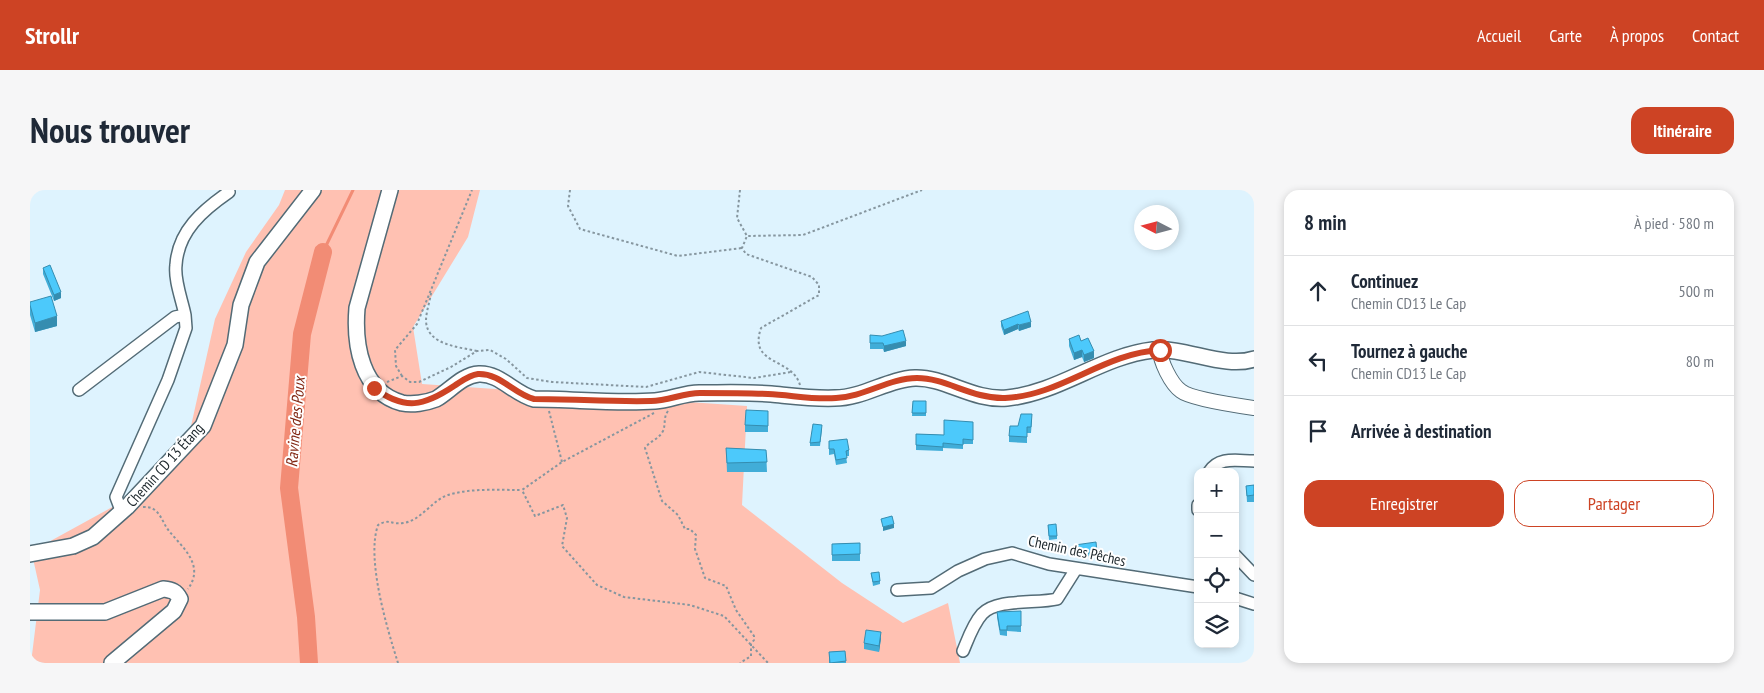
<!DOCTYPE html>
<html lang="fr">
<head>
<meta charset="utf-8">
<style>
  body { margin:0; font-family:"PT Sans Narrow",sans-serif; background:#f6f6f7; color:#1f2937 }
  .controls { position:absolute; right:15px; bottom:15px; display:grid; overflow:hidden; border-radius:10px; box-shadow:0 2px 8px #0003 }
  .controls button { width:45px; height:45px; display:grid; place-items:center; padding:0; border:0; border-bottom:1px solid #e0e1e3; background:#fff; color:#1f2937; font:25px sans-serif }
  .compass { position:absolute; left:1104px; top:15px; width:45px; height:45px; border-radius:50%; background:#fff; box-shadow:0 2px 8px #0003; rotate:276deg }
  .stop { position:absolute; width:15px; height:15px; margin:-11px; border:4px solid #cd4324; border-radius:50%; background:#fff }
  .stop.end { background:#cd4324; border-color:#fff; box-shadow:0 1px 5px #0008 }
  .list { margin:0; padding:0; list-style:none }
  h2 { display:flex; justify-content:space-between; align-items:center; height:65px; margin:0; padding:0 20px; font-size:21px }
  h2 small { font-size:16px; font-weight:400; color:#747a83 }
  .list li { display:grid; grid-template-columns:32px 1fr auto; gap:15px; align-items:center; box-sizing:border-box; height:70px; padding:0 20px; border-top:1px solid #e0e1e3 }
  .list b { display:block; font-size:19px; white-space:nowrap }
  .list p { margin:0; font-size:16px; white-space:nowrap; color:#747a83 }
  .list em { font-size:16px; font-style:normal; color:#747a83 }
  .actions { display:flex; gap:10px; padding:15px 20px }
  .actions a { flex:1; padding:11px 0; border:1px solid #cd4324; border-radius:15px; text-align:center; font-size:18px; color:#cd4324 }
  .actions .main { background:#cd4324; color:#fff }
  .icon { flex:none; width:28px; height:28px; fill:none; stroke:currentColor; stroke-width:2; stroke-linecap:round; stroke-linejoin:round }
  .map { position:relative; flex:none; width:1224px; height:473px; overflow:hidden; border-radius:15px }
  header { display:flex; align-items:center; gap:30px; box-sizing:border-box; height:70px; padding:0 25px; background:#cd4324; color:#fff }
  header strong { font-size:24px }
  nav { display:flex; gap:28px; margin-inline-start:auto; font-size:18px }
  .intro { display:flex; align-items:center; justify-content:space-between; box-sizing:border-box; height:120px; padding:0 30px }
  h1 { margin:0; font-size:35px }
  .button { padding:12px 22px; border-radius:15px; background:#cd4324; color:#fff; font-size:18px; font-weight:700 }
  main { display:flex; gap:30px; padding:0 30px }
  aside { flex:1; background:#fff; border-radius:15px; box-shadow:0 2px 8px #0003 }
  .map>svg:first-child { display:block }
  .green { fill:#ffc1b2 }
  .lines { fill:none; stroke-linecap:round; stroke-linejoin:round }
  .stream { stroke:#f28c75; stroke-width:3 }
  .river { stroke:#f28c75; stroke-width:18 }
  .minor-casing { stroke:#536b76; stroke-width:14 }
  .tertiary-casing { stroke:#536b76; stroke-width:16 }
  .secondary-casing { stroke:#536b76; stroke-width:18 }
  .path { stroke:#86969f; stroke-width:2; stroke-dasharray:2.5 2.5; stroke-linecap:butt }
  .minor { stroke:#fff; stroke-width:11 }
  .tertiary { stroke:#fff; stroke-width:14 }
  .secondary { stroke:#fff; stroke-width:15 }
  .wall { fill:#41add8 }
  .shaded-wall { fill:#358db0 }
  .building { fill:#4cc9fb; stroke:#358db0 }
  .route { stroke:#cd4324; stroke-width:6 }
  .labels { text-anchor:middle; stroke-width:4; stroke-linejoin:round; paint-order:stroke }
  .street-label { font-size:15px; fill:#1c262b; stroke:#fff }
  .water-label { font-size:16px; font-style:italic; fill:#822814; stroke:#fff }
</style>
</head>
<body>
<header>
<strong>Strollr</strong>
<nav><a>Accueil</a><a>Carte</a><a>À propos</a><a>Contact</a></nav>
</header>
<div class="intro"><h1>Nous trouver</h1><a class="button">Itinéraire</a></div>
<main>
<div class="map">
<svg width="1224" height="473" viewBox="0 0 1224 473">
  <rect width="100%" height="100%" fill="#def3fe"/>
  <path class="green" d="M 255,0 L 450,0 L 438,47 L 383,137 L 392,194 L 717,216 L 712,315 L 812,393 L 873,433 L 918,413 L 930,473 L 1,473 L 10,400 L 0,355 L 15,354 L 86,315 L 136,267 L 161,236 L 185,129 L 216,62 L 249,15 Z"/>
  <g class="lines">
    <path class="stream" d="M 293,62 L 323,0"/>
    <path class="river" d="M 279,473 L 276,427 L 259,298 L 272,144 L 293,62"/>
    <g class="minor-casing">
      <path id="minor" d="M 155,125 C 152,110 144,90 146,75 C 148,41 173,20 199,2 L 198,0
        M 49,200 L 145,127 L 155,125 L 156,138 L 138,190 L 86,307 L 92,323
        M 1179,282 C 1189,266 1207,271 1224,271
        M 1168,315 L 1168,320
        M 1205,365 L 1224,385
        M 867,400 L 901,398 L 928,381 L 955,369 L 982,363 L 1019,374 L 1168,397
        M 1205,408 L 1224,414
        M 933,461 C 938,449 943,434 952,424 C 967,408 1007,414 1027,409 L 1046,379"/>
    </g>
    <g class="tertiary-casing">
      <path id="tertiary" d="M 1130,160 C 1130,171 1141,194 1151,201 C 1161,209 1210,216 1224,218"/>
    </g>
    <g class="secondary-casing">
      <path id="secondary" d="M 360,0 L 327,118 C 324,154 331,202 372,213 C 382,215 396,213 406,209 C 420,201 432,185 449,184 C 470,183 484,204 504,209 C 544,209 585,214 625,211 C 640,210 654,203 669,203 C 693,203 717,202 741,204 C 762,206 784,209 805,208 C 833,208 858,189 885,188 C 915,187 943,211 977,208 C 1029,203 1071,166 1123,160 C 1156,157 1194,179 1224,169
        M 0,364 L 43,356 L 63,347 L 97,317 L 173,236 L 205,155 L 211,115 L 227,72 L 283,0
        M 0,422 L 75,422 L 133,399 C 142,400 146,401 150,409 L 144,421 L 82,473"/>
    </g>
    <path class="path" d="M 540,0 L 538,16 L 550,39 L 648,66 L 712,58
      M 710,0 L 707,28 L 717,46
      M 401,103 C 400,111 396,122 396,131 C 397,155 429,157 447,161
      M 372,186 L 366,176 L 365,160 L 387,134 L 442,0
      M 357,192 L 372,186 L 380,192 L 389,192 L 421,177 L 447,161 L 460,160 L 476,169 L 497,188 L 522,192 L 616,197 L 669,182 L 724,188 L 761,182
      M 770,195 C 762,167 718,176 731,138 L 789,105 L 789,95 L 782,87 L 716,64 L 712,58 L 717,46 L 773,45 L 892,0
      M 519,221 L 532,272
      M 638,221 C 633,228 636,234 633,241 C 629,249 620,251 615,258 L 632,311 L 648,325 L 655,339 L 660,339 L 666,345 L 665,359 L 675,388 L 696,396 L 706,420 L 724,446 L 724,450 L 721,454 L 721,466 L 710,473
      M 624,223 L 532,272 L 492,300 L 505,326 L 533,315 L 537,328 L 532,356 L 567,395 L 594,407 L 660,415 L 694,426 L 738,473
      M 113,317 C 130,316 131,331 139,341 C 153,358 175,375 158,399
      M 368,473 C 357,438 336,369 348,335 C 360,328 361,335 373,333 C 391,331 402,310 418,305 C 441,298 468,300 491,300"/>
    <use href="#minor" class="minor"/>
    <use href="#tertiary" class="tertiary"/>
    <use href="#secondary" class="secondary"/>
  </g>
  <path class="wall" d="M 13,78 L 31,108 L 24,111 L 13,84 Z
    M 0,112 L 27,136 L 5,142 L 0,125 Z
    M 971,131 L 1001,137 L 989,141 L 988,139 L 974,145 L 971,136 Z
    M 840,145 L 876,156 L 854,162 L 853,159 L 840,159 Z
    M 1039,149 L 1051,151 L 1064,168 L 1054,172 L 1052,167 L 1044,170 L 1039,156 Z
    M 883,211 L 896,211 L 896,226 L 882,226 Z
    M 738,221 L 738,242 L 715,242 L 715,235 Z
    M 1002,230 L 1001,243 L 997,243 L 997,253 L 979,252 L 979,246 L 988,236 Z
    M 943,232 L 943,254 L 933,254 L 933,259 L 913,258 L 913,261 L 886,260 L 886,244 L 914,245 Z
    M 792,239 L 790,256 L 780,256 L 780,253 Z
    M 799,251 L 819,260 L 819,266 L 816,266 L 817,273 L 806,275 L 804,264 L 799,265 Z
    M 696,258 L 736,260 L 737,282 L 697,282 Z
    M 1224,295 L 1224,312 L 1217,312 L 1216,296 Z
    M 1018,335 L 1027,346 L 1027,349 L 1019,350 Z
    M 830,353 L 830,371 L 802,371 L 802,354 Z
    M 1045,355 L 1067,362 L 1067,365 L 1047,368 Z
    M 841,383 L 850,391 L 850,394 L 843,396 Z
    M 991,421 L 991,442 L 977,441 L 977,446 L 970,445 L 967,427 L 967,422 Z
    M 851,448 L 849,462 L 834,459 L 834,453 Z
    M 815,461 L 816,473 L 799,473 L 799,462 Z"/>
  <path class="shaded-wall" d="M 31,102 L 31,108 L 24,111 L 24,105 Z
    M 27,126 L 27,136 L 5,142 L 5,133 Z
    M 1001,132 L 1001,137 L 989,141 L 989,135 Z
    M 988,134 L 988,139 L 974,145 L 974,140 Z
    M 876,151 L 876,156 L 854,162 L 854,156 Z
    M 1052,160 L 1052,167 L 1044,170 L 1044,163 Z
    M 1064,161 L 1064,168 L 1054,172 L 1054,165 Z
    M 864,334 L 864,338 L 853,341 L 853,337 Z
    M 851,442 L 851,448 L 849,462 L 849,456 Z"/>
  <path class="building" d="M 20,75 L 31,102 L 24,105 L 13,78 Z
    M 21,106 L 27,126 L 5,133 L 0,115 L 0,112 Z
    M 998,121 L 1001,132 L 989,135 L 988,134 L 974,140 L 971,131 Z
    M 873,140 L 876,151 L 854,156 L 853,153 L 840,153 L 840,145 L 852,146 Z
    M 1049,145 L 1051,151 L 1058,148 L 1064,161 L 1054,165 L 1052,160 L 1044,163 L 1039,149 Z
    M 883,211 L 896,211 L 896,223 L 882,223 Z
    M 716,220 L 738,221 L 738,236 L 715,235 Z
    M 991,224 L 1002,224 L 1001,237 L 997,237 L 997,247 L 979,246 L 980,236 L 988,236 Z
    M 914,230 L 943,232 L 943,250 L 933,249 L 933,255 L 913,253 L 913,257 L 886,255 L 886,244 L 914,245 Z
    M 783,234 L 792,235 L 790,252 L 780,253 Z
    M 817,249 L 819,260 L 816,261 L 817,268 L 806,270 L 804,259 L 799,259 L 799,251 Z
    M 696,258 L 736,260 L 737,272 L 697,273 Z
    M 1224,295 L 1224,305 L 1217,306 L 1216,296 Z
    M 862,326 L 864,334 L 853,337 L 851,329 Z
    M 1026,334 L 1027,346 L 1019,346 L 1018,335 Z
    M 1066,352 L 1067,362 L 1047,364 L 1045,355 Z
    M 830,353 L 830,364 L 802,365 L 802,354 Z
    M 849,382 L 850,391 L 843,392 L 841,383 Z
    M 991,421 L 991,436 L 977,436 L 977,440 L 970,440 L 967,422 Z
    M 836,440 L 851,442 L 849,456 L 834,453 Z
    M 815,461 L 816,471 L 800,473 L 799,462 Z"/>
  <g class="lines">
    <path class="route" d="M 344,198 C 375,221 394,216 424,196 C 432,191 439,185 448,184 C 470,183 484,204 504,209 C 543,209 582,212 621,211 C 638,211 653,203 670,203 C 693,203 716,203 738,204 C 761,205 784,210 806,208 C 834,207 859,188 887,188 C 916,188 942,209 975,208 C 1030,206 1074,163 1130,160"/>
  </g>
  <g class="labels">
    <g class="street-label">
      <text transform="translate(135 275) rotate(-48)" y="5">Chemin CD 13 Étang</text>
      <text transform="translate(1047 361) rotate(12)" y="5">Chemin des Pêches</text>
    </g>
    <g class="water-label">
      <text transform="translate(265 232) rotate(-85)" y="6">Ravine des Poux</text>
    </g>
  </g>
</svg>
<div class="controls">
<button>+</button>
<button>−</button>
<button><svg class="icon" aria-label="locate" viewBox="0 0 24 24"><circle cx="12" cy="12" r="6"/><path d="M12 2v4M12 18v4M2 12h4M18 12h4"/></svg></button>
<button><svg class="icon" aria-label="layers" viewBox="0 0 24 24"><path d="M12 4l9 5-9 5-9-5zM3 14l9 5 9-5"/></svg></button>
</div>
<svg class="compass" viewBox="-18 -18 36 36"><path d="M0-13l5 13h-10z" fill="#e53935"/><path d="M0 13l5-13h-10z" fill="#747a83"/></svg>
<div class="stop" style="left:1130px;top:160px"></div>
<div class="stop end" style="left:344px;top:198px"></div>
</div>
<aside>
<h2>8 min<small>À pied · 580 m</small></h2>
<ul class="list">
<li><svg class="icon" aria-label="ahead" viewBox="0 0 24 24"><path d="M12 20V5M6 11l6-6 6 6"/></svg><div><b>Continuez</b><p>Chemin CD13 Le Cap</p></div><em>500 m</em></li>
<li><svg class="icon" aria-label="left" viewBox="0 0 24 24"><path d="M17 20v-9H6M10 6l-5 5 5 5"/></svg><div><b>Tournez à gauche</b><p>Chemin CD13 Le Cap</p></div><em>80 m</em></li>
<li><svg class="icon" aria-label="arrive" viewBox="0 0 24 24"><path d="M6 21V4h12l-3 4 3 4H6"/></svg><div><b>Arrivée à destination</b></div></li>
</ul>
<div class="actions"><a class="main">Enregistrer</a><a>Partager</a></div>
</aside>
</main>
</body>
</html>
